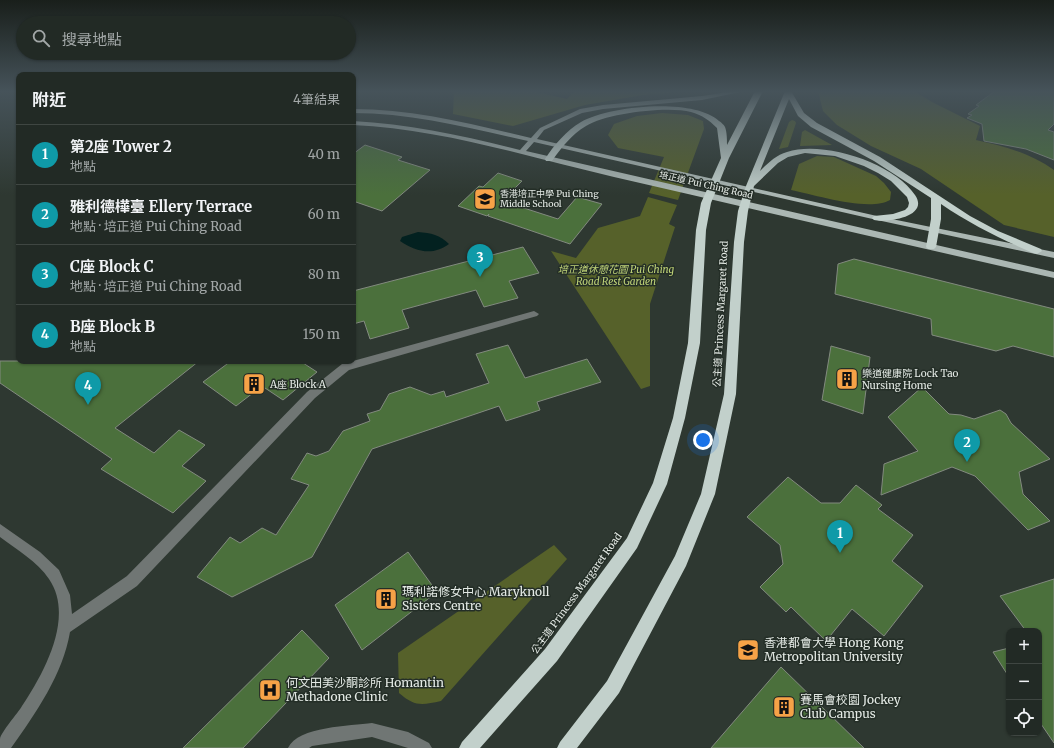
<!DOCTYPE html>
<html lang="zh-TW">
<head>
<meta charset="utf-8">
<style>
  body { margin:0; font-family:Merriweather,"Noto Sans TC",serif; background:#2e3632; color:#f1f3f6 }
  .controls { position:absolute; right:12px; bottom:12px; display:grid; overflow:hidden; border-radius:8px; box-shadow:0 1px 3px #0004 }
  .controls button { width:36px; height:36px; display:grid; place-items:center; padding:0; border:0; border-bottom:1px solid #3f4642; background:#222a25; color:#f1f3f6; font:20px sans-serif }
  .you { position:absolute; left:703px; top:440px; width:14px; height:14px; margin:-10px; border:3px solid #fff; border-radius:50%; background:#1a73e8; box-shadow:0 0 0 6px #1a73e833 }
  .badge { display:grid; place-items:center; width:26px; height:26px; border-radius:50%; background:#d93025; color:#fff; font-size:13px; font-weight:700 }
  .pin { position:absolute; translate:-50% -33px; filter:drop-shadow(0 1px 2px #0008) }
  .pin::after { content:''; position:absolute; top:21px; width:14px; height:12px; background:inherit; clip-path:polygon(0 0,100% 0,50% 100%) }
  .list { margin:0; padding:0; list-style:none }
  h2 { display:flex; justify-content:space-between; align-items:center; height:52px; margin:0; padding:0 16px; font-size:17px }
  h2 small { font-size:13px; font-weight:400; color:#a2a7a7 }
  .list li { display:grid; grid-template-columns:26px 1fr auto; gap:12px; align-items:center; box-sizing:border-box; height:60px; padding:0 16px; border-top:1px solid #3f4642 }
  .list b { display:block; font-size:15px; white-space:nowrap }
  .list p { margin:0; font-size:13px; white-space:nowrap; color:#a2a7a7 }
  .list em { font-size:13px; font-style:normal; color:#a2a7a7 }
  .icon { flex:none; width:22px; height:22px; fill:none; stroke:currentColor; stroke-width:2; stroke-linecap:round; stroke-linejoin:round }
  .map { position:relative; flex:none; width:1054px; height:748px; overflow:hidden }
  .search { position:absolute; background:#222a25; box-shadow:0 1px 3px #0004; left:16px; top:16px; width:340px; height:44px; display:flex; align-items:center; gap:10px; box-sizing:border-box; padding:0 14px; border-radius:22px; color:#a2a7a7; font-size:15px }
  .panel { position:absolute; background:#222a25; box-shadow:0 1px 3px #0004; left:16px; top:72px; width:340px; height:292px; border-radius:8px }
  .map>svg:first-child { display:block }
  .green { fill:#56612a }
  .water { fill:#032120 }
  .building { fill:#4b703c; stroke:#828a7f }
  .lines { fill:none; stroke-linecap:round; stroke-linejoin:round }
  .minor { fill:#707674; fill-rule:evenodd }
  .major { fill:#abb7b3; fill-rule:evenodd }
  .highway { fill:#c2d0cb; fill-rule:evenodd }
  .labels { text-anchor:middle; stroke-width:3; stroke-linejoin:round; paint-order:stroke }
  .far-street-label { font-size:9px; fill:#e4eae5; stroke:#242e27 }
  .far-poi-label { font-size:9px; fill:#e4eae5; stroke:#242e27; text-anchor:start }
  .park-label { font-size:10px; font-style:italic; fill:#c0d478; stroke:#242e27 }
  .street-label { font-size:10px; fill:#e4eae5; stroke:#242e27 }
  .poi-label { font-size:10px; fill:#e4eae5; stroke:#242e27; text-anchor:start }
  .near-poi-label { font-size:12px; fill:#e4eae5; stroke:#242e27; text-anchor:start }
</style>
</head>
<body>
<div class="map">
<svg width="1054" height="748" viewBox="0 0 1054 748">
  <rect width="100%" height="100%" fill="#2e3831"/>
  <path class="green" d="M 454,91 L 532,91 L 567,99 L 574,91 L 688,91 L 643,95 L 585,105 L 513,126 L 453,114 Z
    M 818,91 L 914,91 L 932,102 L 980,126 L 976,140 C 1003,146 1031,153 1054,170 L 1054,237 L 1004,225 L 921,169 L 871,146 L 837,125 L 823,111 Z
    M 662,113 L 688,115 L 703,121 L 704,129 L 678,200 L 649,193 L 664,157 L 618,148 L 608,135 L 614,124 L 637,116 Z
    M 792,120 L 795,121 L 796,123 L 788,147 L 779,149 L 789,122 Z
    M 805,130 L 832,145 L 800,146 L 802,132 Z
    M 817,156 L 834,157 L 876,176 L 884,183 L 891,192 L 890,200 C 869,212 816,195 791,190 L 799,164 Z
    M 648,197 L 677,205 L 669,224 L 675,227 L 650,304 L 650,386 L 641,389 L 551,251 L 576,258 L 598,228 L 640,216 Z
    M 554,545 L 567,559 L 441,701 C 422,705 415,707 399,693 L 398,653 Z"/>
  <path class="water" d="M 418,232 C 431,233 440,235 449,244 C 433,256 416,252 400,241 L 402,237 Z"/>
  <path class="building" d="M 995,91 L 1054,91 L 1054,124 L 1048,130 L 1054,132 L 1054,160 L 1026,149 L 984,141 L 982,124 L 967,118 L 972,115 L 968,114 L 979,106 L 976,105 Z
    M 365,145 L 402,157 L 398,160 L 430,170 L 382,211 L 353,201 L 353,154 Z
    M 498,173 L 522,181 L 502,201 L 558,219 L 577,197 L 602,204 L 570,244 L 488,216 L 489,214 L 487,216 L 458,206 L 479,186 L 483,187 Z
    M 523,247 L 539,273 L 509,281 L 518,298 L 484,307 L 476,290 L 435,301 L 402,310 L 409,328 L 370,339 L 364,321 L 353,324 L 353,291 Z
    M 854,259 L 1054,309 L 1054,357 L 1013,346 L 996,351 L 932,335 L 931,319 L 835,294 L 838,264 Z
    M 508,345 L 525,378 L 587,359 L 601,382 L 537,402 L 540,410 L 506,421 L 499,406 L 372,449 L 312,557 L 232,597 L 197,577 L 230,537 L 240,543 L 262,528 L 276,535 L 309,485 L 291,479 L 307,453 L 316,456 L 329,451 L 343,431 L 370,421 L 367,414 L 380,410 L 389,394 L 410,387 L 431,395 L 444,391 L 446,397 L 489,383 L 476,354 Z
    M 831,346 L 870,357 L 863,414 L 822,400 Z
    M 0,361 L 199,361 L 115,428 L 154,453 L 179,430 L 205,445 L 182,466 L 206,481 L 173,513 L 101,469 L 112,459 L 0,383 Z
    M 231,361 L 300,361 L 317,372 L 283,400 L 262,386 L 236,406 L 203,382 Z
    M 922,387 L 949,414 L 961,415 L 974,419 L 1000,410 L 1006,414 L 1011,423 L 1050,459 L 1019,472 L 1023,494 L 1050,521 L 1028,530 L 975,476 L 952,467 L 881,495 L 884,464 L 918,451 L 888,417 Z
    M 788,477 L 821,503 L 840,503 L 856,485 L 882,505 L 878,509 L 913,535 L 892,561 L 923,586 L 884,636 L 852,609 L 826,641 L 791,607 L 786,612 L 760,587 L 783,564 L 780,545 L 747,517 Z
    M 408,552 L 437,592 L 362,650 L 335,605 Z
    M 1054,579 L 1054,743 L 1039,721 L 1039,631 L 1026,631 L 1000,596 Z
    M 302,630 L 329,658 L 243,748 L 183,748 Z
    M 1009,648 L 1009,677 L 993,652 Z
    M 781,667 L 864,748 L 711,748 Z"/>
  <g class="lines">
    <path class="minor" d="M 534,311 L 539,314 L 537,316 L 349,370 L 315,398 L 137,586 L 70,632 C 63,674 36,713 11,748 L 0,748 C 0,745 0,742 0,739 C 1,732 18,713 22,706 C 44,673 75,617 49,579 C 37,561 17,550 0,537 L 0,524 L 40,552 L 59,570 L 70,595 L 72,614 L 127,576 L 307,392 L 342,364 Z
      M 372,723 L 408,732 L 429,743 L 432,748 L 408,748 L 372,737 L 312,746 L 309,748 L 288,748 C 298,726 351,726 372,723 Z"/>
    <path class="major" d="M 734,91 L 745,91 L 702,100 L 603,109 L 582,113 L 544,130 L 537,139 L 877,216 L 1054,252 L 1054,258 L 877,220 L 534,142 L 526,151 L 1054,272 L 1054,278 C 907,245 761,211 614,177 C 528,157 442,129 353,125 L 353,121 C 410,124 465,136 520,150 L 528,141 C 470,128 412,113 353,113 L 353,109 C 413,109 472,124 531,138 L 540,128 L 580,109 L 603,105 L 702,96 Z"/>
    <path class="highway" d="M 755,91 L 763,91 L 729,158 L 711,203 L 706,230 L 700,343 L 685,418 L 667,484 L 637,548 L 557,661 L 480,748 L 459,748 L 462,742 L 545,649 L 627,538 L 653,483 L 673,418 L 688,343 L 696,230 L 701,203 L 721,158 L 717,128 C 709,120 702,115 691,112 C 668,106 607,113 586,126 C 572,134 561,148 552,161 L 546,161 L 545,159 C 554,145 566,131 581,122 C 609,106 693,97 719,121 C 721,122 724,125 725,127 C 727,132 727,140 727,145 Z
      M 785,91 L 791,91 L 804,113 L 817,123 L 880,157 L 970,216 L 998,231 L 1041,249 L 1042,251 L 1037,254 L 1033,253 C 1001,239 970,224 941,204 L 941,219 L 936,247 L 934,249 L 928,249 L 926,247 L 931,219 L 931,198 L 874,161 L 811,127 L 798,116 L 789,99 L 760,171 C 768,163 776,155 787,152 C 823,140 894,163 915,195 C 930,217 887,223 874,220 L 872,218 L 874,216 L 893,214 L 905,210 L 908,207 L 909,203 L 907,197 L 891,181 L 878,173 L 864,166 L 835,156 L 805,153 L 788,157 L 778,163 L 754,186 L 748,211 L 744,242 L 736,394 L 715,494 L 686,566 L 619,693 L 577,748 L 557,748 L 560,742 L 607,681 L 675,556 L 701,494 L 724,394 L 734,242 L 738,211 L 746,186 Z"/>
  </g>
  <linearGradient id="sky" x2="0" y2="1"><stop stop-color="#191f1b"/><stop offset="0.47" stop-color="#46535a"/><stop offset="1" stop-color="#46535a" stop-opacity="0"/></linearGradient>
  <rect width="1054" height="195" fill="url(#sky)"/>
  <defs>
    <g id="school-square" transform="scale(1.15)"><rect x="-9" y="-9" width="18" height="18" rx="4" fill="#f6a247" stroke="#242e27"/><path d="M0-5L7-2L0 1L-7-2ZM-4 1L0 2.5L4 1V4Q0 6-4 4Z" fill="#111"/></g>
    <g id="building-square" transform="scale(1.15)"><rect x="-9" y="-9" width="18" height="18" rx="4" fill="#f6a247" stroke="#242e27"/><path d="M-4-6H4V6H1V3H-1V6H-4ZM-2.5-4.3h1.7v1.8h-1.7ZM.8-4.3h1.7v1.8H.8ZM-2.5-1h1.7V.8h-1.7ZM.8-1h1.7V.8H.8Z" fill="#111"/></g>
    <g id="university-square" transform="scale(1.15)"><rect x="-9" y="-9" width="18" height="18" rx="4" fill="#f6a247" stroke="#242e27"/><path d="M0-5L7-2L0 1L-7-2ZM-4 1L0 2.5L4 1V4Q0 6-4 4Z" fill="#111"/></g>
    <g id="hospital-square" transform="scale(1.15)"><rect x="-9" y="-9" width="18" height="18" rx="4" fill="#f6a247" stroke="#242e27"/><path d="M-5-5h3v3.5h4V-5h3V5h-3V1.5h-4V5h-3Z" fill="#111"/></g>
  </defs>
  <g fill-rule="evenodd">
    <use href="#school-square" x="485" y="199"/>
    <use href="#building-square" x="847" y="379"/>
    <use href="#building-square" x="254" y="384"/>
    <use href="#building-square" x="386" y="599"/>
    <use href="#university-square" x="748" y="650"/>
    <use href="#hospital-square" x="270" y="690"/>
    <use href="#building-square" x="784" y="707"/>
  </g>
  <g class="labels">
    <g class="far-street-label">
      <text transform="translate(706 185) rotate(13)" y="3">培正道 Pui Ching Road</text>
    </g>
    <g class="far-poi-label">
      <text x="500" y="197">香港培正中學 Pui Ching<tspan x="500" dy="10">Middle School</tspan></text>
    </g>
    <g class="park-label">
      <text x="616" y="273">培正道休憩花園 Pui Ching<tspan x="616" dy="12">Road Rest Garden</tspan></text>
    </g>
    <g class="street-label">
      <text transform="translate(720 314) rotate(-87)" y="4">公主道 Princess Margaret Road</text>
      <text transform="translate(576 593) rotate(-54)" y="4">公主道 Princess Margaret Road</text>
    </g>
    <g class="poi-label">
      <text x="862" y="377">樂道健康院 Lock Tao<tspan x="862" dy="12">Nursing Home</tspan></text>
      <text x="270" y="388">A座 Block A</text>
    </g>
    <g class="near-poi-label">
      <text x="402" y="596">瑪利諾修女中心 Maryknoll<tspan x="402" dy="14">Sisters Centre</tspan></text>
      <text x="764" y="647">香港都會大學 Hong Kong<tspan x="764" dy="14">Metropolitan University</tspan></text>
      <text x="286" y="687">何文田美沙酮診所 Homantin<tspan x="286" dy="14">Methadone Clinic</tspan></text>
      <text x="800" y="704">賽馬會校園 Jockey<tspan x="800" dy="14">Club Campus</tspan></text>
    </g>
  </g>
</svg>
<div class="controls">
<button>+</button>
<button>−</button>
<button><svg class="icon" aria-label="locate" viewBox="0 0 24 24"><circle cx="12" cy="12" r="6"/><path d="M12 2v4M12 18v4M2 12h4M18 12h4"/></svg></button>
</div>
<div class="you"></div>
<div class="pin badge" style="left:840px;top:553px;background:#0f9aa8">1</div>
<div class="pin badge" style="left:967px;top:462px;background:#0f9aa8">2</div>
<div class="pin badge" style="left:480px;top:277px;background:#0f9aa8">3</div>
<div class="pin badge" style="left:88px;top:405px;background:#0f9aa8">4</div>
<div class="search"><svg class="icon" aria-label="search" viewBox="0 0 24 24"><circle cx="10" cy="10" r="6"/><path d="M15 15l6 6"/></svg>搜尋地點</div>
<section class="panel">
<h2>附近<small>4筆結果</small></h2>
<ul class="list">
<li><span class="badge" style="background:#0f9aa8">1</span><div><b>第2座 Tower 2</b><p>地點</p></div><em>40 m</em></li>
<li><span class="badge" style="background:#0f9aa8">2</span><div><b>雅利德樺臺 Ellery Terrace</b><p>地點 · 培正道 Pui Ching Road</p></div><em>60 m</em></li>
<li><span class="badge" style="background:#0f9aa8">3</span><div><b>C座 Block C</b><p>地點 · 培正道 Pui Ching Road</p></div><em>80 m</em></li>
<li><span class="badge" style="background:#0f9aa8">4</span><div><b>B座 Block B</b><p>地點</p></div><em>150 m</em></li>
</ul>
</section>
</div>
</body>
</html>
